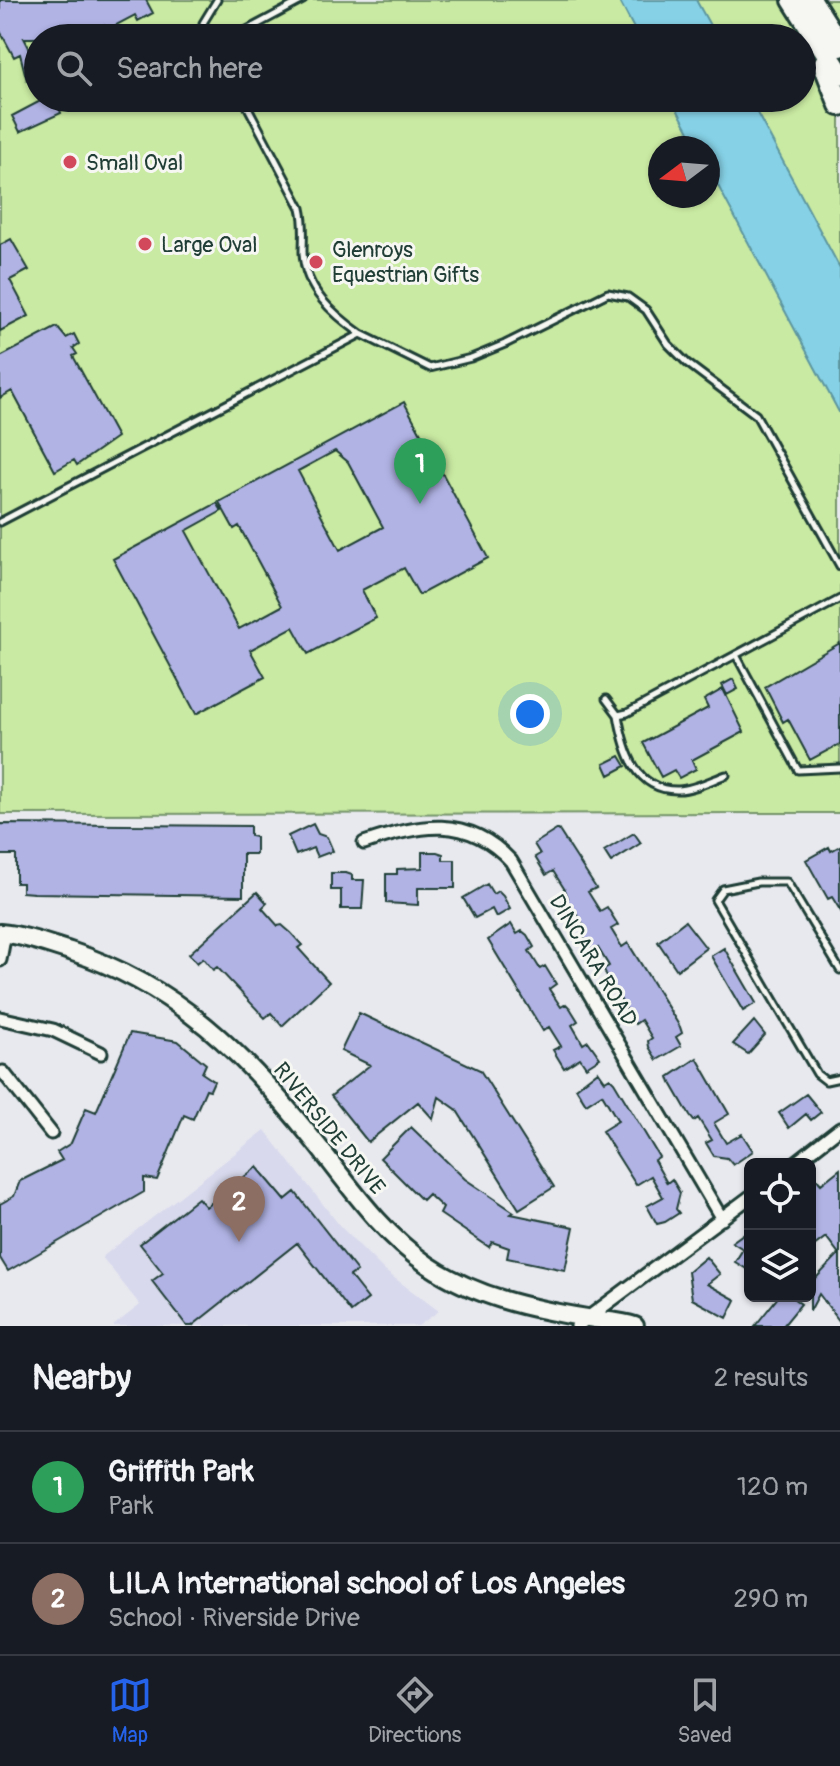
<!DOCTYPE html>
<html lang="en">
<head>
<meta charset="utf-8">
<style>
  body { margin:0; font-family:Pangolin,sans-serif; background:#242831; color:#f1f3f6 }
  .controls { position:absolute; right:24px; bottom:24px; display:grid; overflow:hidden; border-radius:12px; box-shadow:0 2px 6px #0004 }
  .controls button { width:72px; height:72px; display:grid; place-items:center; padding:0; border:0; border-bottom:2px solid #363941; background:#171b24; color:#f1f3f6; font:40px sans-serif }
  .compass { position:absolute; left:648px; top:136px; width:72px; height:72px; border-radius:50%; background:#171b24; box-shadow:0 2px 6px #0004; rotate:254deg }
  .you { position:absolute; left:530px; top:714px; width:28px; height:28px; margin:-20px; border:6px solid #fff; border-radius:50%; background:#1a73e8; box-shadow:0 0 0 12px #1a73e833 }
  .badge { display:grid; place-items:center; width:52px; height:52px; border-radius:50%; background:#2563eb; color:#fff; font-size:26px; font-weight:700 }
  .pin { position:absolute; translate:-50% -66px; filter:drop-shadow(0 2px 4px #0008) }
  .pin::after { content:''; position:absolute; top:42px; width:28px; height:24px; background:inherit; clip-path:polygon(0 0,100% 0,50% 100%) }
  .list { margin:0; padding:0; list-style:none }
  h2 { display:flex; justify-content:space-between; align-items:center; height:104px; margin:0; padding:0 32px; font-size:34px }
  h2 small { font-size:26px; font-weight:400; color:#9ea1a6 }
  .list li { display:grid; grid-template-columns:52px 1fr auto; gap:24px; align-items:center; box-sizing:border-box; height:112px; padding:0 32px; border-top:2px solid #363941 }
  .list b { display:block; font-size:30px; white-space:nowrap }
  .list p { margin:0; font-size:26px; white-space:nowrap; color:#9ea1a6 }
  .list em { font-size:26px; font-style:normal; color:#9ea1a6 }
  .icon { flex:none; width:44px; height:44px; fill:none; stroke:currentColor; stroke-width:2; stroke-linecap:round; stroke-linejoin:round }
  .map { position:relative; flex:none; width:840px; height:1326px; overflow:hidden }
  .search { position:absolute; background:#171b24; box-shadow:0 2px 6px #0004; left:24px; right:24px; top:24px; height:88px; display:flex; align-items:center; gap:20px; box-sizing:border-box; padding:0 28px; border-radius:44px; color:#9ea1a6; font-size:30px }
  .sheet { height:328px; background:#171b24 }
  nav { display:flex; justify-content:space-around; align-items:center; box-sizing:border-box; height:112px; border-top:2px solid #363941; background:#171b24; font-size:22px; color:#9ea1a6 }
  nav a { display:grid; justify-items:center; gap:4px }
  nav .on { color:#2563eb }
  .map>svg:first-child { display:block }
  .built { fill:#d8d9ec }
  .park { fill:#c9eaa2; stroke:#74946b; stroke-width:2; fill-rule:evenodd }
  .water { fill:#86d1e6; stroke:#5d969f; stroke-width:2 }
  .building { fill:#b1b3e4; stroke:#1f3d34; stroke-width:2; fill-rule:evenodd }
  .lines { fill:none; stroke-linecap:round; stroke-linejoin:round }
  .service-casing { stroke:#1f3d34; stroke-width:11 }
  .minor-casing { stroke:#1f3d34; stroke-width:17 }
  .secondary-casing { stroke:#1f3d34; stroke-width:22 }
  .motorway-casing { stroke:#1f3d34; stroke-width:26 }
  .service { stroke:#f6f6f2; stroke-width:5 }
  .minor { stroke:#f6f6f2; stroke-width:11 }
  .secondary { stroke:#f6f6f2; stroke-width:16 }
  .motorway { stroke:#f6f6f2; stroke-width:20 }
  .poi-dot { fill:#d1495b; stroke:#f6f6f2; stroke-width:3 }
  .labels { text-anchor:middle; stroke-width:6; stroke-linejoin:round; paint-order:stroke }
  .poi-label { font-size:22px; fill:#1f3d34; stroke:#f6f6f2; text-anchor:start }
  .street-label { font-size:22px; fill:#1f3d34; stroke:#f6f6f2 }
</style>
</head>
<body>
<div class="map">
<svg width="840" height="1326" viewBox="0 0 840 1326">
  <rect width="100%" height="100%" fill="#e8e9ef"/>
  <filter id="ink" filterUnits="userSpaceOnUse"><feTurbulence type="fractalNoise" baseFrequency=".0125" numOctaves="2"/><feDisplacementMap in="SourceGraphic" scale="16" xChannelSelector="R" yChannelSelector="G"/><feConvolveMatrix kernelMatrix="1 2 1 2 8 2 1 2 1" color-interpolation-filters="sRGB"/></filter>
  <g filter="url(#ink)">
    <path class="built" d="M 265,1130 L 340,1226 L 385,1271 L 439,1311 L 418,1326 L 113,1326 L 140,1305 L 102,1257 Z"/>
    <path class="park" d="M 0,0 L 840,0 L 840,813 L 0,814 ZM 38,38 L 802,38 L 802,98 L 38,98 ZM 660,148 L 708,148 L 708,196 L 660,196 Z"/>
    <path class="water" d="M 619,0 L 696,0 L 717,38 L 639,38 Z
      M 671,98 L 749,98 L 840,268 L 840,414 L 708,167 L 708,148 L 698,148 Z"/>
    <path class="building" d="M 0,0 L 146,0 L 153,13 L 138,21 L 135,15 L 107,30 L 104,25 L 78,38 L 24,38 L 38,65 L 38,79 L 27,81 L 20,54 L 14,57 L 0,31 Z
      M 46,98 L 82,98 L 60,110 L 61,113 L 20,132 L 12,116 Z
      M 11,239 L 29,270 L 10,280 L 29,316 L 0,331 L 0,245 Z
      M 57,327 L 66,338 L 74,334 L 79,344 L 73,348 L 77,354 L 73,356 L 117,437 L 77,465 L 74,460 L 55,471 L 12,391 L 0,398 L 0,357 Z
      M 404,402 L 488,558 L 419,595 L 404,568 L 362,590 L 376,618 L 308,654 L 293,627 L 250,650 L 265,677 L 196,714 L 113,559 L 217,503 L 222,511 L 186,531 L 239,629 L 282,606 L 239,526 L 234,529 L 219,502 ZM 335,451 L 348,462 L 383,527 L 340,550 L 298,471 Z
      M 840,643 L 840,744 L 810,760 L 788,719 L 783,722 L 765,687 Z
      M 733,679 L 738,689 L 727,695 L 722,685 Z
      M 723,689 L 744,732 L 692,760 L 696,769 L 679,778 L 674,770 L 661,777 L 643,743 L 708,708 L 704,700 Z
      M 620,756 L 626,766 L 609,775 L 604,764 Z
      M 0,824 L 250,826 L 250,836 L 256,837 L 256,854 L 243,854 L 243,896 L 34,893 L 22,892 L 22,883 L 16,883 L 16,855 L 0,855 Z
      M 313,824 L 318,834 L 327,837 L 333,851 L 317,857 L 313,848 L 296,855 L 288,836 Z
      M 558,829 L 596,888 L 588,892 L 600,911 L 607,907 L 618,925 L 611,929 L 622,947 L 628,943 L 680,1027 L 682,1033 L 676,1037 L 681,1046 L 657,1060 L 649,1047 L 648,1041 L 652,1038 L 641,1020 L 635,1024 L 606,975 L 604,969 L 609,966 L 598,948 L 592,952 L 584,938 L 583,932 L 587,930 L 575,912 L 570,915 L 562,902 L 568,898 L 565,890 L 553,871 L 546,875 L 535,857 L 540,854 L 534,844 Z
      M 634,833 L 641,843 L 611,862 L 604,851 Z
      M 840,846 L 840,910 L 832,897 L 828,899 L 806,860 L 829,847 L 831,851 Z
      M 422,852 L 437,852 L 443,854 L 443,860 L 455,860 L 455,888 L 418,888 L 418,905 L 386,903 L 386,874 L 397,874 L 397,869 L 422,868 Z
      M 331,873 L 346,873 L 352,875 L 352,880 L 364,880 L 362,909 L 341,909 L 341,890 L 331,890 Z
      M 487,884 L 493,894 L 498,891 L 503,896 L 510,909 L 496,917 L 492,909 L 475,918 L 463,898 Z
      M 257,892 L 267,903 L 262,908 L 278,926 L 282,925 L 291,933 L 302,945 L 298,948 L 329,982 L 282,1026 L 271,1013 L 265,1018 L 217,967 L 213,970 L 203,958 L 197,963 L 189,954 Z
      M 685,921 L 706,948 L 677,970 L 658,942 Z
      M 511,924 L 517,934 L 522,931 L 527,935 L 534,947 L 529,951 L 540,969 L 545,966 L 556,984 L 549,989 L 561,1007 L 566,1004 L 570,1008 L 578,1021 L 572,1025 L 583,1044 L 588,1041 L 600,1058 L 586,1067 L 580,1058 L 564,1068 L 553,1050 L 561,1046 L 549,1027 L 543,1031 L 488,940 Z
      M 724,948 L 756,1003 L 743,1011 L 711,956 Z
      M 359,1013 L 480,1070 L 554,1187 L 519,1209 L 456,1109 L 439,1097 L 433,1119 L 418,1102 L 368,1142 L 331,1096 L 370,1065 L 341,1051 Z
      M 754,1021 L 765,1035 L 748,1054 L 733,1044 Z
      M 130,1033 L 178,1041 L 206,1064 L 202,1073 L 214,1081 L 210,1090 L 206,1089 L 193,1119 L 184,1115 L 157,1180 L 144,1178 L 144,1192 L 8,1271 L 0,1258 L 0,1204 L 14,1196 L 20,1181 L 62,1160 L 57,1152 L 71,1143 L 86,1108 L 96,1112 Z
      M 697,1058 L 729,1114 L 714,1123 L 726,1143 L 742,1134 L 753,1151 L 733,1165 L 727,1158 L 714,1156 L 706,1143 L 712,1140 L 698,1118 L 694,1121 L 690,1116 L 671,1083 L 669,1077 Z
      M 598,1071 L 605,1081 L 610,1078 L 614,1082 L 659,1157 L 654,1160 L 667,1183 L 672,1179 L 680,1193 L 676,1209 L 679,1213 L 665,1222 L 657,1224 L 647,1206 L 663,1197 L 651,1176 L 636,1185 L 602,1131 L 618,1121 L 602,1094 L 586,1104 L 576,1088 Z
      M 806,1094 L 821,1112 L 811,1120 L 806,1114 L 789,1128 L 779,1113 Z
      M 411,1127 L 465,1179 L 514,1212 L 511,1214 L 574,1227 L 565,1270 L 507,1258 L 509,1248 L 492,1242 L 489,1247 L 440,1214 L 443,1208 L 428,1194 L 422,1200 L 380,1158 Z
      M 257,1167 L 285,1200 L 295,1192 L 357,1271 L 350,1276 L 368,1299 L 351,1312 L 297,1243 L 192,1326 L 187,1326 L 152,1281 L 163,1273 L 140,1244 L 198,1198 L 206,1207 Z
      M 840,1169 L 840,1322 L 819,1294 L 810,1311 L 810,1271 L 816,1278 L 839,1254 L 826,1237 L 810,1249 L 810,1171 L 821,1184 Z
      M 750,1229 L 750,1271 L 735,1262 L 743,1249 L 732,1242 Z
      M 706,1257 L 720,1274 L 707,1284 L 736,1300 L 727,1318 L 692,1299 L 688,1272 Z
      M 779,1296 L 790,1296 L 801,1304 L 783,1326 L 755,1326 Z"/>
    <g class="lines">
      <g class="service-casing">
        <path id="service" d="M 212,38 L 203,23 L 217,0
          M 232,38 L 303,0
          M 243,98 L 301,208 C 305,224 303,237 303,253 C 305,290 333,314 361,334
          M 0,522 L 361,334 L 430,368 L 471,358 L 505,344 L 608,293 L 628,297 L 646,310 L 668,344 L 687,363 L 756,415 L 840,566
          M 736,655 L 798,770 L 840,768
          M 606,699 L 618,715 L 627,713 L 840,599
          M 618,715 C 624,750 635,791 678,790 C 693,790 712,780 726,775
          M 840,970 L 787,882 L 758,882 L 723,889 L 715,900 L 817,1074 L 826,1081 L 840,1078"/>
      </g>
      <g class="minor-casing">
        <path id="minor" d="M 364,843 C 418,824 468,814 511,861 L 722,1219
          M 0,960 L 5,933
          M 0,1018 L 53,1030 L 101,1053
          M 3,1072 L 51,1133
          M 794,1164 L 840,1128
          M 577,1326 L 750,1197"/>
      </g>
      <g class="secondary-casing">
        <path id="secondary" d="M 0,933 C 24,935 47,944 70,951 C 176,985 247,1056 314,1141 C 349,1185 381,1233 428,1265 C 475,1297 532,1309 587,1318 C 603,1321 620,1321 635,1326"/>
      </g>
      <g class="motorway-casing">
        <path id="motorway" d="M 793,0 L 840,74
          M 811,0 L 840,46
          M 824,64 L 840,105"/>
      </g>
      <use href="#service" class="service"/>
      <use href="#minor" class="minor"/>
      <use href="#secondary" class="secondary"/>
      <use href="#motorway" class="motorway"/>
    </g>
  </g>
  <g class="poi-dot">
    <circle cx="70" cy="162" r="8"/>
    <circle cx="145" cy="244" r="8"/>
    <circle cx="316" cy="262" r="8"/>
  </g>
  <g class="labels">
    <g class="poi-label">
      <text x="86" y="170">Small Oval</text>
      <text x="161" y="252">Large Oval</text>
      <text x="332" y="257">Glenroys<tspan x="332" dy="25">Equestrian Gifts</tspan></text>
    </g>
    <g class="street-label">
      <text transform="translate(594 960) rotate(59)" y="8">DINCARA ROAD</text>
      <text transform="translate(330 1128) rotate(51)" y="8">RIVERSIDE DRIVE</text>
    </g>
  </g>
</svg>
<div class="controls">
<button><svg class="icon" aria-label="locate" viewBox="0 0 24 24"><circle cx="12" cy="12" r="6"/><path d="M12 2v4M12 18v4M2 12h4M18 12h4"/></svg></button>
<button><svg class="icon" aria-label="layers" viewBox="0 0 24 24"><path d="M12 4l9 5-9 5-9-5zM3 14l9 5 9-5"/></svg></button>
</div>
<svg class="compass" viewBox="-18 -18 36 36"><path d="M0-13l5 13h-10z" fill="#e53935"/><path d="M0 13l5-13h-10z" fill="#9ea1a6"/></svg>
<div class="you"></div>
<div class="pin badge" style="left:420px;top:504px;background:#2e9e5b">1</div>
<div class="pin badge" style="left:239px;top:1242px;background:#8d6e63">2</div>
<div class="search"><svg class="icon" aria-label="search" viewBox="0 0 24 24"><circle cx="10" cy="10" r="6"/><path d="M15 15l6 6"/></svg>Search here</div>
</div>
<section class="sheet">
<h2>Nearby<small>2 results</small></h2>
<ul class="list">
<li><span class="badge" style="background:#2e9e5b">1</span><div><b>Griffith Park</b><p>Park</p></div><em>120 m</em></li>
<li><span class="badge" style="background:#8d6e63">2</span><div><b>LILA International school of Los Angeles</b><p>School · Riverside Drive</p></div><em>290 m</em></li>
</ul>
</section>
<nav>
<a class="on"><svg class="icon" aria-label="map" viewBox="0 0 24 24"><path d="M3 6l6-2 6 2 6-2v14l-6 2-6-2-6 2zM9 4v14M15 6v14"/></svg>Map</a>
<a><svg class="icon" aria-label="directions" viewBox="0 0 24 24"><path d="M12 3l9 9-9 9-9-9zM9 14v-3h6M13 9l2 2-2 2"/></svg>Directions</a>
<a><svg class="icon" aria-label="saved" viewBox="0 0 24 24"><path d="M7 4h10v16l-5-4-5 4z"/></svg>Saved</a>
</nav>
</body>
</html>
